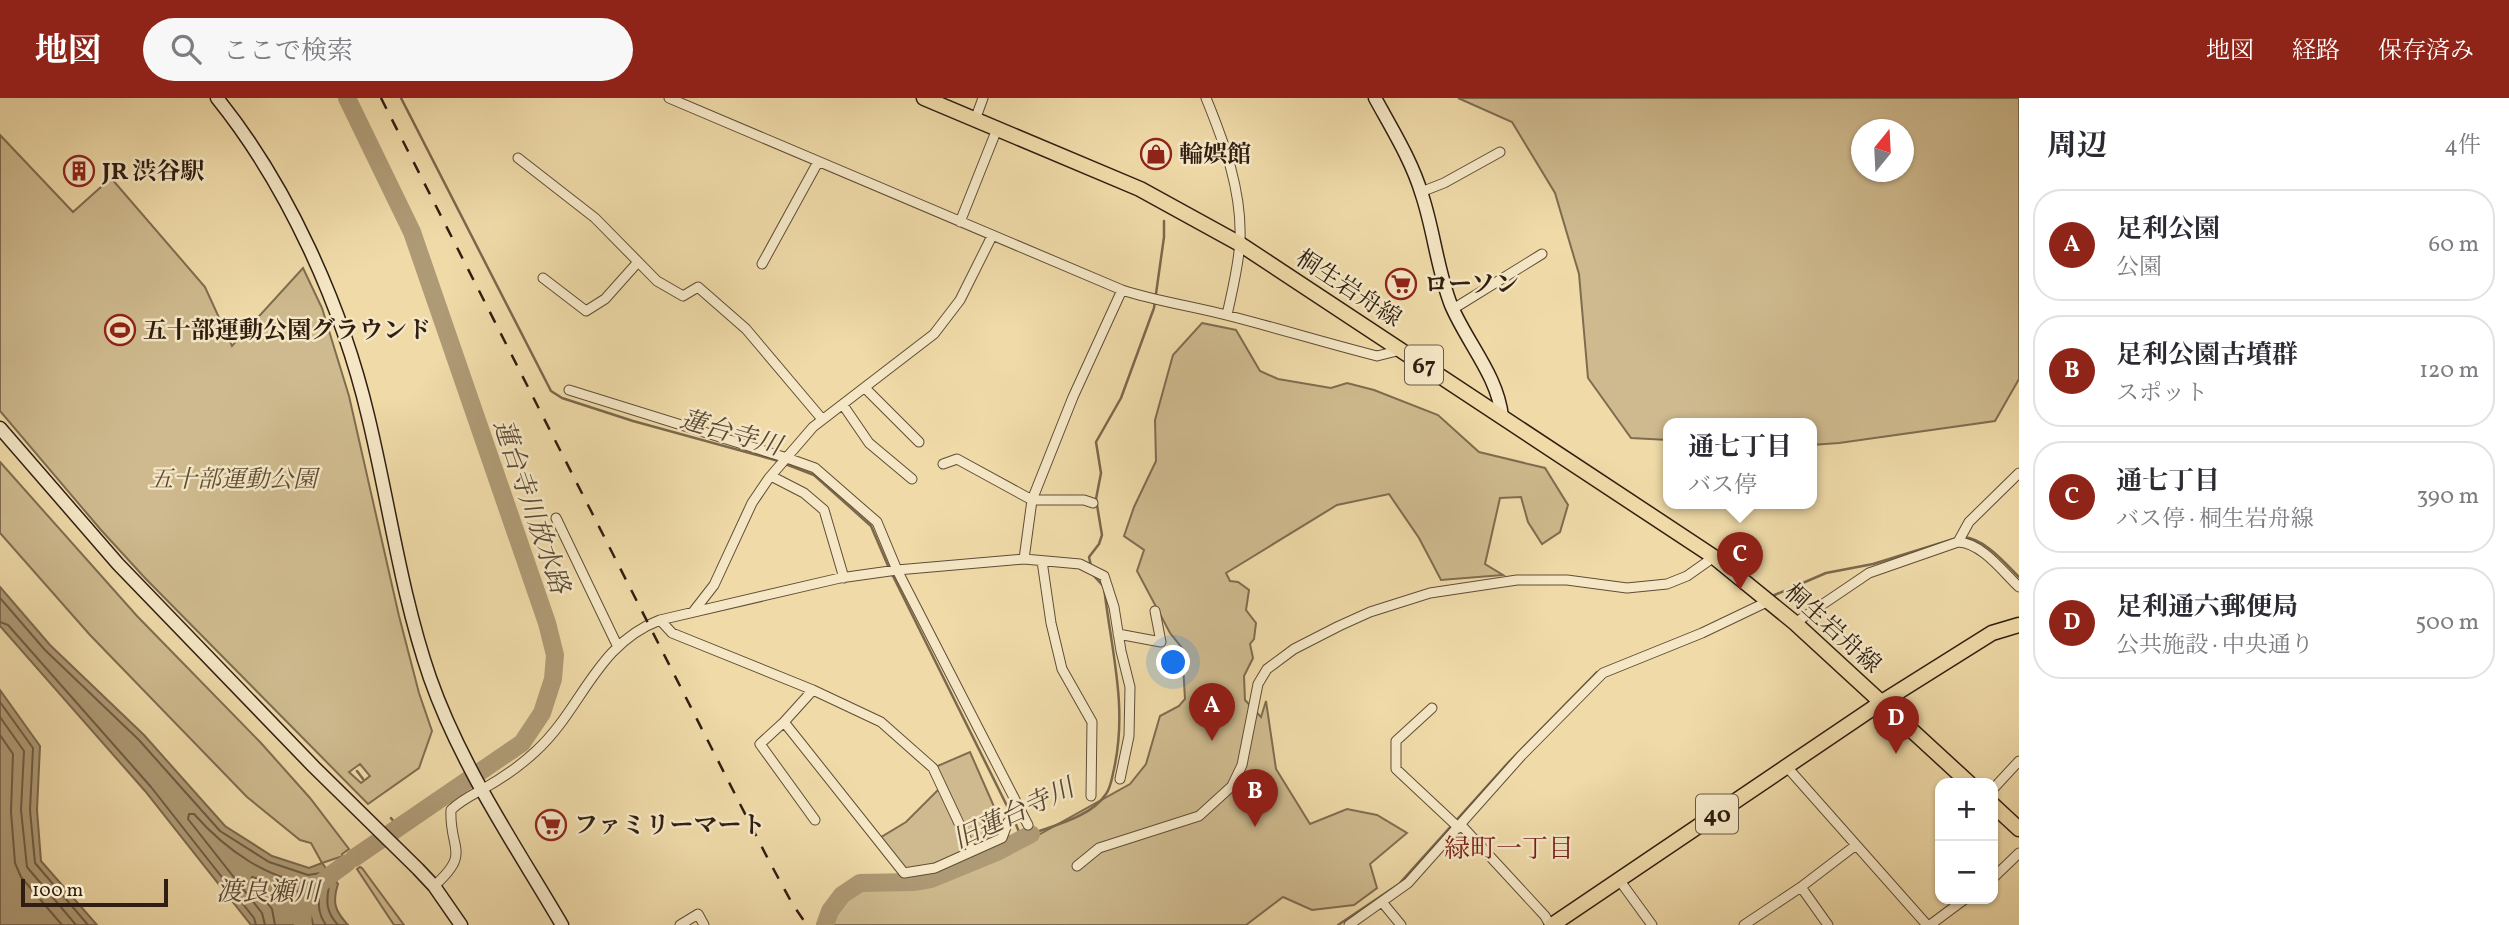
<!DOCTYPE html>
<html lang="ja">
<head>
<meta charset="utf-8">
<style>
  body { margin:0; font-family:Vollkorn,"Noto Serif JP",serif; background:#f7f7f7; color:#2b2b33 }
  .controls { position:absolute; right:21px; bottom:21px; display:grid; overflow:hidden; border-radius:14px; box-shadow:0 2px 5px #0004 }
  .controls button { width:63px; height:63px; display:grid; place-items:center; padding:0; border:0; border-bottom:2px solid #e1e1e2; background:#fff; color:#2b2b33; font:35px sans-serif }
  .compass { position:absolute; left:1851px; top:21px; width:63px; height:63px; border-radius:50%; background:#fff; box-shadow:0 2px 5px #0004; rotate:18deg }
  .scale { position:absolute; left:21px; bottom:18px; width:147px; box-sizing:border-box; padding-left:7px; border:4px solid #2f1e11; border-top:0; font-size:19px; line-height:24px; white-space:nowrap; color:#2f1e11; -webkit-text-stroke:5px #f5e7c6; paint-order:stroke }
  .you { position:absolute; left:1174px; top:565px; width:24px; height:24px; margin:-18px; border:5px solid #fff; border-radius:50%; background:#1a73e8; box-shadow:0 0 0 10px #1a73e833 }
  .badge { display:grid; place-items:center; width:46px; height:46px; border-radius:50%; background:#8f2418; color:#fff; font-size:23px; font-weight:700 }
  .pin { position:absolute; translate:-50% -58px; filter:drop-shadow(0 2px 4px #0008) }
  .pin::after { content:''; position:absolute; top:37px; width:24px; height:21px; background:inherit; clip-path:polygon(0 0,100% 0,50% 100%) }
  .popup { position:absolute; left:1663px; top:320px; width:154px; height:91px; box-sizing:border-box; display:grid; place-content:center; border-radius:14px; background:#fff; filter:drop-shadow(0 2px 5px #0005); font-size:23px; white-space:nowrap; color:#7c7c81 }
  .popup b { font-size:26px; color:#2b2b33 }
  .popup::after { content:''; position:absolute; left:50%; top:100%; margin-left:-14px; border:14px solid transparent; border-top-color:#fff }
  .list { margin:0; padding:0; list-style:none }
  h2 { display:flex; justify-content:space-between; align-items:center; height:91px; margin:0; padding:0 28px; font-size:30px }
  h2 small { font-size:23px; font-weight:400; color:#7c7c81 }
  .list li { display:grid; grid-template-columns:46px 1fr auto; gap:21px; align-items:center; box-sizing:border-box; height:112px; margin:0 14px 14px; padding:0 14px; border:2px solid #e1e1e2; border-radius:28px }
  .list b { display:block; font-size:26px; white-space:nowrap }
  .list p { margin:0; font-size:23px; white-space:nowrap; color:#7c7c81 }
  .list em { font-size:23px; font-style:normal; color:#7c7c81 }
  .icon { flex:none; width:38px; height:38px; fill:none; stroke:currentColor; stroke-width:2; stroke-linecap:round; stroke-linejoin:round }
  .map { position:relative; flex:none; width:2019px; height:827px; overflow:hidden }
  header { display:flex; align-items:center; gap:42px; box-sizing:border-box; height:98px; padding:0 35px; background:#8f2418; color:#fff }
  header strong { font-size:33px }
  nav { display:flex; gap:38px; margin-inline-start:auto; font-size:24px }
  .search { width:490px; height:63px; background:#f7f7f7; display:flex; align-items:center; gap:18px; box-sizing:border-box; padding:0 24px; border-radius:38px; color:#7c7c81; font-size:26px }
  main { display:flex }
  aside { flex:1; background:#fff }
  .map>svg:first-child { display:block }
  .green { fill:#ceba8e; stroke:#7e6c50; stroke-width:2; fill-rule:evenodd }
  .water { fill:#ae9a75; stroke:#7b684d; stroke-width:2 }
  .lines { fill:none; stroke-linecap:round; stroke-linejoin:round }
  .shore { stroke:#6e5c43; stroke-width:2 }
  .stream { stroke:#7b684d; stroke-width:2.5 }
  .river { stroke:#ae9a75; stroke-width:18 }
  .street-casing { stroke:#5f4d37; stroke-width:11 }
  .secondary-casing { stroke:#2f1e11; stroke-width:15 }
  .primary-casing { stroke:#2f1e11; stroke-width:17 }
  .street { stroke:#f5e7c6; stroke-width:9 }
  .secondary { stroke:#f5e7c6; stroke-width:12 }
  .primary { stroke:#efdaa8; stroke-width:14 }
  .rail { stroke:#2f1e11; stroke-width:2.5; stroke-dasharray:12 12; stroke-linecap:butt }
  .labels { text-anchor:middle; stroke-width:5; stroke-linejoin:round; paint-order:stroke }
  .shield { fill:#f5e7c6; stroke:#6a5a47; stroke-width:2 }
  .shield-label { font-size:23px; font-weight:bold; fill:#2f1e11 }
  .poi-label { font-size:24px; font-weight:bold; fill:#2f1e11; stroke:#f5e7c6; text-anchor:start }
  .street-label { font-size:24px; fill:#2f1e11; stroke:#f5e7c6 }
  .park-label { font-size:24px; font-style:italic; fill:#5f4d36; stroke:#f5e7c6 }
  .water-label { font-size:26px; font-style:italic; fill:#5b4934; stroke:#f5e7c6 }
  .neighbourhood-label { font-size:26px; fill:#7a1f14; stroke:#f5e7c6 }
</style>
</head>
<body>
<header>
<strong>地図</strong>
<div class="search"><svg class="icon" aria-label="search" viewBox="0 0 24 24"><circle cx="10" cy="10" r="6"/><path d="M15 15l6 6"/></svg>ここで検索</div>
<nav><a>地図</a><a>経路</a><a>保存済み</a></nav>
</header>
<main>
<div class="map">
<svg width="2019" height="827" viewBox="0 0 2019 827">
  <rect width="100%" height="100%" fill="#efdaa8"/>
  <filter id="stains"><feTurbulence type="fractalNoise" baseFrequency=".00286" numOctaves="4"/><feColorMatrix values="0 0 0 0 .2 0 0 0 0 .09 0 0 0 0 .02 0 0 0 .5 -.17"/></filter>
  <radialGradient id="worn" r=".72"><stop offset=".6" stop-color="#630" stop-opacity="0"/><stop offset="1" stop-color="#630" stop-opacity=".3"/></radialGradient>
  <path class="green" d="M 1458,0 L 2019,0 L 2019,281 L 1995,323 L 1839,345 L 1812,347 L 1812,326 L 1668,326 L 1668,342 L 1631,340 L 1588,280 L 1579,176 L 1555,95 L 1512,24 ZM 1862,32 L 1904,32 L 1904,74 L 1862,74 Z
    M 0,37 L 73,114 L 111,80 L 205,189 L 232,248 L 303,170 L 322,210 L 349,298 L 399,518 L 419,595 L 432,633 L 419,670 L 368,706 L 145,480 L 101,432 L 0,313 ZM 360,666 L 370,678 L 361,685 L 349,674 Z
    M 1202,225 L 1236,232 L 1260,273 L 1278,281 L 1331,290 L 1347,285 L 1374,292 L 1438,317 L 1479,354 L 1545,370 L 1568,407 L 1560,434 L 1542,446 L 1528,424 L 1521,399 L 1500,400 L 1485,466 L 1503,477 L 1441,482 L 1419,440 L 1389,396 L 1337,407 L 1226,475 L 1230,483 L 1238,484 L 1249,492 L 1246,512 L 1256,525 L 1254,541 L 1250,546 L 1253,560 L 1244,578 L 1245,602 L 1261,619 L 1266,603 L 1276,671 L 1310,726 L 1347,711 L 1377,717 L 1407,735 L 1370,766 L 1377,790 L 1354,807 L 1312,812 L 1283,799 L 1246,827 L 833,827 C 844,783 885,789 921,787 L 878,741 L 906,724 L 941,689 L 933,670 L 970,654 L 999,720 L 1015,750 L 1130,686 L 1146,666 L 1160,618 L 1179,608 L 1185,601 L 1182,550 L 1170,535 L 1137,473 L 1144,452 L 1124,438 L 1134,409 L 1156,363 L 1155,322 L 1173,257 Z
    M 0,364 L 137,518 L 261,645 L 310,700 L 349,751 L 342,756 L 343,758 L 322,765 L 311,745 L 300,742 L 247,699 L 90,537 L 0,435 Z
    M 360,769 L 362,770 L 404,827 L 394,827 L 357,771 Z"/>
  <path class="water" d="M 0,489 L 50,547 L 144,637 L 225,728 L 272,758 L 309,770 L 322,765 L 338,786 C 332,805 335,813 348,827 L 251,827 L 145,693 L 0,528 Z
    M 0,592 L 40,648 L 37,712 L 41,763 L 97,827 L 0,827 Z"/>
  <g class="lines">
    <path class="shore" d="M 0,500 L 45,552 L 139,642 L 220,733 L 269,764 L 308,777 L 321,775 L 329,788 C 326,804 326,814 338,827
      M 0,524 L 8,527 L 151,689 L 254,820 L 256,827
      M 0,604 L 33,650 L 30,712 L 35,765 L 88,827
      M 0,619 L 24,653 L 21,712 L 27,769 L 76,827
      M 0,637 L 13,656 L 11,714 L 15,765 L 21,779 L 62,827
      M 265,827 L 262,815 L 188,721 L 189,716 L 194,716 C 224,750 270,785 317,785 C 323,797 313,809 326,827
      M 275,827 L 272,811 L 251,784 L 252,779 L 306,796 L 313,827"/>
    <path class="stream" d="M 401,0 L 551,293 L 562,300 L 633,323 L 775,362 L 814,377 L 871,428 L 889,470
      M 1963,439 C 1984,440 2005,465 2019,479
      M 1091,468 L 1089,459 L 1099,446 L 1102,437 L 1096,401 L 1101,375 L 1096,344 L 1121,300 L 1154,210 L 1164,139 L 1164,123
      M 892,476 L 1012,718
      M 1770,499 L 1826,475 L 1873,466 L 1957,440
      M 357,673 L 363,681
      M 391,720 L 398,729
      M 1015,724 L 1021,739
      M 1031,736 C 1055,727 1091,719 1106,696 C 1111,689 1112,679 1114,671 C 1128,608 1111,552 1104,489 L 1094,478
      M 1338,827 L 1399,786 L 1506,667 L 1597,574"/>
    <path class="river" d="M 347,0 L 412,134 L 547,525 L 555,557 L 553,581 L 542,615 L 522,645 L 354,760
      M 303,827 C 298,798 327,779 347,765
      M 825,827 L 830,813 L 842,797 L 860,785 L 913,784 L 931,781 L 997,754 L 1031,736"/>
    <g class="street-casing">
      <path id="street" d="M 669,0 L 1122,192 C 1156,203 1191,208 1226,217 C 1277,230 1326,245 1377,258 L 1401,252
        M 1206,0 C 1224,44 1242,93 1240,142 C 1239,167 1232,193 1227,217
        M 975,22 L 983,0
        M 518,60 L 595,120 L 657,183 L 683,198 L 698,189 L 746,231 L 822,321
        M 1421,94 L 1444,85 L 1500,54
        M 960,124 L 997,31
        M 762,166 L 818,64
        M 543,180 L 586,213 L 605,201 L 638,164
        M 1453,211 L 1542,156
        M 865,290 L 919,344
        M 569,292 L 787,360 L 815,370 L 877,424 L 897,472 L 1028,727
        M 843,307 L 869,345 L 912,381
        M 943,366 L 957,361 L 1032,402 L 1084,402 L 1093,405
        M 771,378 L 804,395 L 824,412 L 844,480
        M 556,420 L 617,547
        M 1958,444 L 1969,424 L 2019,375
        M 1024,461 L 1032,402 L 1073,299 L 1122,192
        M 1042,463 L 1051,525 L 1062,571 L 1092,624 L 1091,698
        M 693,514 L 714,487 L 752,405 L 769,380 L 813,329 L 934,236 L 960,202 L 992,138
        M 660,522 L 672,535 L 813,592 L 881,624 L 933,670 L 972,753
        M 1795,525 L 1869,475 L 1958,444 C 1982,445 2003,474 2019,489
        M 1118,536 L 1161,544 L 1155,513
        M 813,592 L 784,624 L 904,775 L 935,770 L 1002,740 L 1008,724 L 1021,715
        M 1432,610 L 1396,643 L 1396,671 L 1459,730
        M 784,624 L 760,646 L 815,722
        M 1787,669 L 1927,827
        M 1993,691 L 2019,663
        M 1461,727 L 1545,818 L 1550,827
        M 1077,768 L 1099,750 L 1199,718 L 1232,688 L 1242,667 L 1258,586 L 1267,571 L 1294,551 L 1339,528 L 1370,514 L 1430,495 L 1517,482 L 1567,482 L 1627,490 L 1667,486 L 1687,478 L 1714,459
        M 1993,780 L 2019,755
        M 1620,783 L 1652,827
        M 434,788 C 472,754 449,752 451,712 C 460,703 472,697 483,691 C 501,681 520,668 536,653 C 582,611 596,546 660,522 L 840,480 L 897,472 L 1024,461 L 1080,466 L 1104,478 L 1114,509 L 1121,553 L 1130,589 L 1129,638 L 1120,681
        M 1801,789 L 1828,827
        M 1382,804 L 1401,827
        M 680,827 L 698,816 L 704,827
        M 1349,827 L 1408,785 L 1521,658 L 1603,575 L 1702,535 L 1769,503
        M 1744,827 L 1801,789 L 1856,747
        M 1930,827 L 1965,801"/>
    </g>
    <g class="secondary-casing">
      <path id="secondary" d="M 217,0 C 288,88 342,208 368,318 C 389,405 401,496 430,580 C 461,668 515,747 562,827
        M 1375,0 C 1392,31 1412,63 1422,97 C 1434,133 1437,171 1451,207 C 1467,245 1498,278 1502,319
        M 0,330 L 118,466 L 314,669 L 418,771 L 434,788 L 461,827"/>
    </g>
    <g class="primary-casing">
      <path id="primary" d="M 924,0 L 1140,91 L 1240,146 L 1714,459 L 1795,525 L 1969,685
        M 1993,707 L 2019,731
        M 1552,827 L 1882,604 L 1992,535 L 2019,527"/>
    </g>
    <use href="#street" class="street"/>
    <use href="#secondary" class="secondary"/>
    <use href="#primary" class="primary"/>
    <path class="rail" d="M 381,0 L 768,761 L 793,807 L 807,827"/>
  </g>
  <defs>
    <g id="shop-ring" transform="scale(1.575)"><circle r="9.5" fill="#f5e7c6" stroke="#8f2418" stroke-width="1.5"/><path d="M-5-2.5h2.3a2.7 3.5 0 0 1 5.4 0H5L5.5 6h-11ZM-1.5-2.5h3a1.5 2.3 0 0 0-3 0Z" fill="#8f2418"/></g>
    <g id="building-ring" transform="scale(1.575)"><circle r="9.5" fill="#f5e7c6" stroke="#8f2418" stroke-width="1.5"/><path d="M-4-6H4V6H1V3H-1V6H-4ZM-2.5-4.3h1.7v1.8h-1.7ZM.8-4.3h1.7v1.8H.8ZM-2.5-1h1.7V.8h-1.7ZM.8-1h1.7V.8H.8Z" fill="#8f2418"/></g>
    <g id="supermarket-ring" transform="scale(1.575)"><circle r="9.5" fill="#f5e7c6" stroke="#8f2418" stroke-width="1.5"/><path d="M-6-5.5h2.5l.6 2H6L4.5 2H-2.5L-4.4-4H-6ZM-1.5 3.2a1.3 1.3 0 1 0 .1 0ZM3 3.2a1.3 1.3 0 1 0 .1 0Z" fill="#8f2418"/></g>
    <g id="stadium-ring" transform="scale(1.575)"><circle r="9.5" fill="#f5e7c6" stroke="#8f2418" stroke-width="1.5"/><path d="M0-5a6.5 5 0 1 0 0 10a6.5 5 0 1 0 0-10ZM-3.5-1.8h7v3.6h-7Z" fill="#8f2418"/></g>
  </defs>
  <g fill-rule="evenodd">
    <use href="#shop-ring" x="1156" y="56"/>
    <use href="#building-ring" x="79" y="73"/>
    <use href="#supermarket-ring" x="1401" y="186"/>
    <use href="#stadium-ring" x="120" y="232"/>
    <use href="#supermarket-ring" x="551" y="727"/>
  </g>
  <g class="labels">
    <g class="shield">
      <rect x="1405" y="247.5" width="38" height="39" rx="5"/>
      <rect x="1696" y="696.5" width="42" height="39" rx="5"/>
    </g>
    <g class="shield-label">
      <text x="1424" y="275">67</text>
      <text x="1717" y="724">40</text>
    </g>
    <g class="poi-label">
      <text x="1179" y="64">輪娯館</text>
      <text x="102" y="81">JR 渋谷駅</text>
      <text x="1424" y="194">ローソン</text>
      <text x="143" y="240">五十部運動公園グラウンド</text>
      <text x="574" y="735">ファミリーマート</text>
    </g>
    <g class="street-label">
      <text transform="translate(1349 190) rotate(33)" y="8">桐生岩舟線</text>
      <text transform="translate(1833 530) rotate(42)" y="8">桐生岩舟線</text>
    </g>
    <g class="park-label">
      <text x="233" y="389">五十部運動公園</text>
    </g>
    <g class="water-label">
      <text transform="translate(731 334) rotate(16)" y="9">蓮台寺川</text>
      <text transform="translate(532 408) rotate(71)" y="9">蓮台寺川放水路</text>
      <text transform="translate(1013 715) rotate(-25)" y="9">旧蓮台寺川</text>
      <text x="268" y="802">渡良瀬川</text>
    </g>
    <g class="neighbourhood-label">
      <text x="1509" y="759">緑町一丁目</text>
    </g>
  </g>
  <rect width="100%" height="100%" filter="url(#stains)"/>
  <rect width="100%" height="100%" fill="url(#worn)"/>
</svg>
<div class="controls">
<button>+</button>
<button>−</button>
</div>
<svg class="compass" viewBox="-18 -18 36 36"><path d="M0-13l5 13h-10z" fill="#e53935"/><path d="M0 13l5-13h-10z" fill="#7c7c81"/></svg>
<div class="scale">100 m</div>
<div class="you"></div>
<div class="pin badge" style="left:1212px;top:643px">A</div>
<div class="pin badge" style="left:1255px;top:729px">B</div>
<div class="pin badge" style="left:1740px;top:492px">C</div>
<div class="popup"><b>通七丁目</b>バス停</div>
<div class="pin badge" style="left:1896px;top:656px">D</div>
</div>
<aside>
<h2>周辺<small>4件</small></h2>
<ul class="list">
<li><span class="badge">A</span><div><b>足利公園</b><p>公園</p></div><em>60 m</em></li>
<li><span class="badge">B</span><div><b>足利公園古墳群</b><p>スポット</p></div><em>120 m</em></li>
<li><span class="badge">C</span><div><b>通七丁目</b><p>バス停 · 桐生岩舟線</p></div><em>390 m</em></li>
<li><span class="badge">D</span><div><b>足利通六郵便局</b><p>公共施設 · 中央通り</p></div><em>500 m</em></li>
</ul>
</aside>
</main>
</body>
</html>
